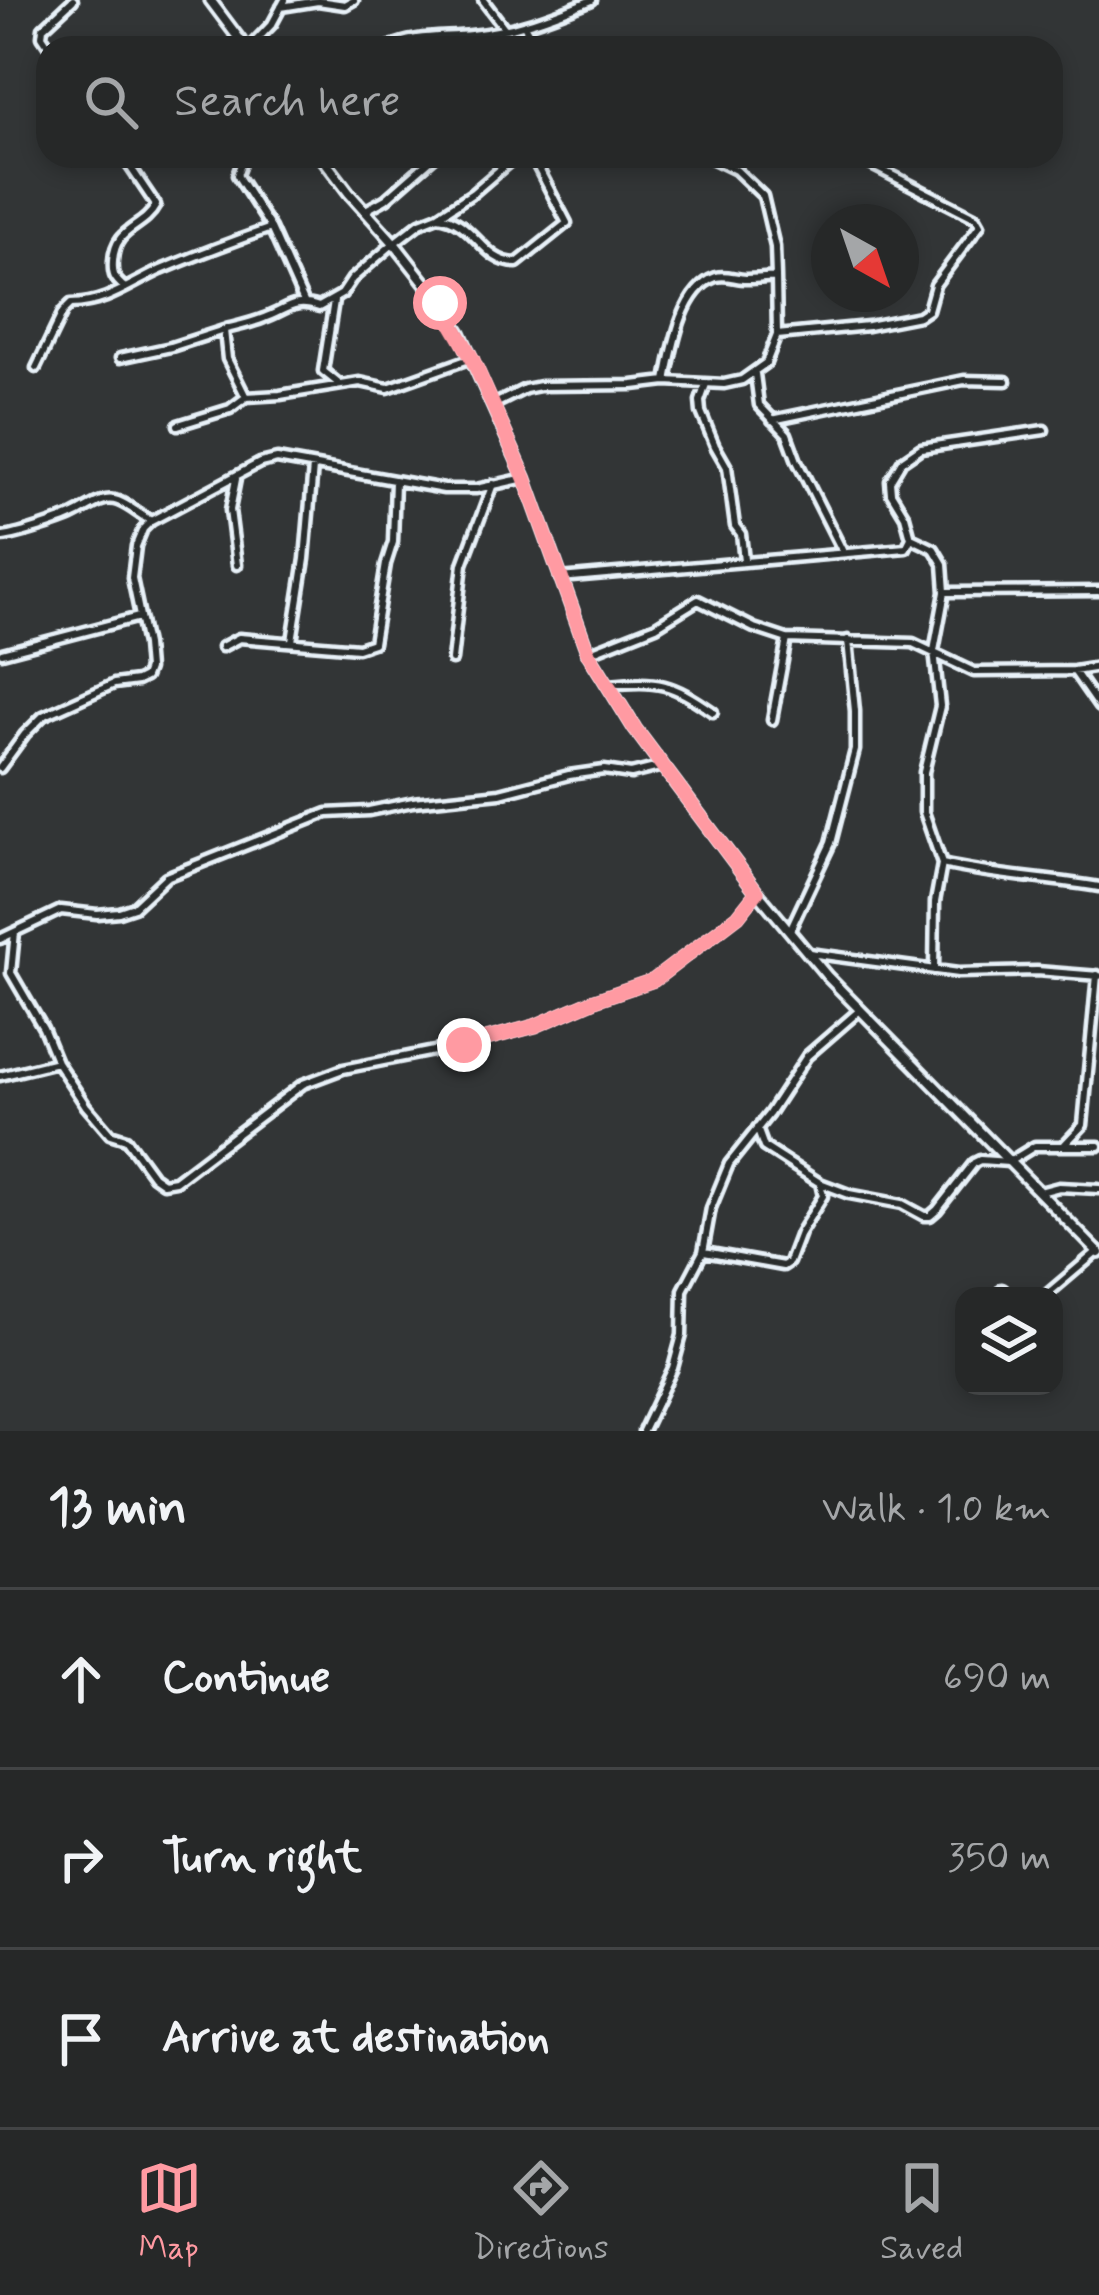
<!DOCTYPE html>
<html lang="en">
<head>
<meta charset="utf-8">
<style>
  body { margin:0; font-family:Mynerve,sans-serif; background:#2e3030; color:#f1f3f6 }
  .controls { position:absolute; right:36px; bottom:36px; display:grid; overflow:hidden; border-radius:24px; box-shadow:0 6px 18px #0003 }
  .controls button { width:108px; height:108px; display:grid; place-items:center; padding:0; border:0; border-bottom:3px solid #424445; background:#262828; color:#f1f3f6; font:60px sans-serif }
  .compass { position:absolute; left:811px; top:204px; width:108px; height:108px; border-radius:50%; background:#262828; box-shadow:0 6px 18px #0003; rotate:140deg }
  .stop { position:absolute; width:36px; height:36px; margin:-27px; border:9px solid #ff9aa2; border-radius:50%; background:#fff }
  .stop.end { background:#ff9aa2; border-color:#fff; box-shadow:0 3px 12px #0008 }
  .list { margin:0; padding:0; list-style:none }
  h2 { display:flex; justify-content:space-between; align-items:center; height:156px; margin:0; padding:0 48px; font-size:51px }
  h2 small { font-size:39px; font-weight:400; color:#a4a6a8 }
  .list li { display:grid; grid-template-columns:78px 1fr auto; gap:36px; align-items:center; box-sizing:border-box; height:180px; padding:0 48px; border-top:3px solid #424445 }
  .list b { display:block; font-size:45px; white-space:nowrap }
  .list em { font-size:39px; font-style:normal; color:#a4a6a8 }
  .icon { flex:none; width:66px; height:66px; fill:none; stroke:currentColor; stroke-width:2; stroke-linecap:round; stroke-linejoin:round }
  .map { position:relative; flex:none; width:1099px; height:1431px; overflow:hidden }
  .search { position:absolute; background:#262828; box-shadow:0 6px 18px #0003; left:36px; right:36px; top:36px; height:132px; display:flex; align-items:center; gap:30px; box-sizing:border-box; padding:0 42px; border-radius:36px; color:#a4a6a8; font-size:45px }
  .sheet { height:696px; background:#262828 }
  nav { display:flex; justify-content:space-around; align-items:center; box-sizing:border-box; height:168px; border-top:3px solid #424445; background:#262828; font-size:33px; color:#a4a6a8 }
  nav a { display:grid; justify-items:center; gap:6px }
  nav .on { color:#ff9aa2 }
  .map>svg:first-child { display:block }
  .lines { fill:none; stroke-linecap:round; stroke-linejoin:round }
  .minor-casing { stroke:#e8f1f8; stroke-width:15 }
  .tertiary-casing { stroke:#e8f1f8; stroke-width:16 }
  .minor { stroke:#2a2d2e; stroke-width:6 }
  .tertiary { stroke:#2a2d2e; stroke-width:8 }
  .route { stroke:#ff9aa2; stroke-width:15 }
</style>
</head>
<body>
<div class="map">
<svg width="1099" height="1431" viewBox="0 0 1099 1431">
  <rect width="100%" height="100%" fill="#323536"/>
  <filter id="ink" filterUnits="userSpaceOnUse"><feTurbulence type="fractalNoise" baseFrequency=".00833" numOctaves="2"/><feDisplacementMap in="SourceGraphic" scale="24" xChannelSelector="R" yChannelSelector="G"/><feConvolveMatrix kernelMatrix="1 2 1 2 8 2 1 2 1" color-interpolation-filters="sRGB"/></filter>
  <g filter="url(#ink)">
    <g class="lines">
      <g class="minor-casing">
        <path id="minor" d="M 483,0 L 505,29
          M 281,7 L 318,1 L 345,5 L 354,0
          M 524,25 L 534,42 L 543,48
          M 50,48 L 42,36 L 43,28 L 73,0
          M 249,48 L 272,24 L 285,0
          M 386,48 C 415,35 441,38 471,35 C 514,31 553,16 592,0
          M 244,156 L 237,175 L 271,228 L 304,302
          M 366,210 L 386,199 L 435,156
          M 438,216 C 475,220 482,263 517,263 L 567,223 L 532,156
          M 125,288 C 114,279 112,275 113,261 C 115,226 143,230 156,205 L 129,165 L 126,156
          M 334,301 L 323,371 L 339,384
          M 226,329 C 238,326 252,323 264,318 C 287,310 293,298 319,307 L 342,294 L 352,279 L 394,243 L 420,223 L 438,216 L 473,193 L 516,156
          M 777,335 L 868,326 L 919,316 L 928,310 L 935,285 L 980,225 L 976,218 L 854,156
          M 120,358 L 171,347 L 224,330 L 227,359 L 246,397 L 280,395 L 360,382 L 388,388 L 472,358
          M 36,368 L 63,312 L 71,304 C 108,303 128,285 161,270 C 197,255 234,241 271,228
          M 755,374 L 759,405 L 787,434 L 797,461 L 842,550
          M 666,381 C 672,350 681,289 716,277 C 726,274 736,279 746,279 C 756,279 766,278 776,277
          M 706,384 L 700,401 L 701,412 L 715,446 L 727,467 L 735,526 L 741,534 L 744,560
          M 493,405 L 525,389 L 540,386 L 633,385 L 666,381 L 724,384 L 742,380 L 766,363 L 777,335 L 776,277 L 775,247 L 763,196 L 736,170 L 707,156
          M 772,420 L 964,380 L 1006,381
          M 178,425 L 230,409 L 246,397
          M 236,479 L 230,510 L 237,565
          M 0,537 C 10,538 62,521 74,515 C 88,509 102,495 118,501 C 129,505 140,515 151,521
          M 911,538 L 934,549 L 943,564 L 945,592 L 934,651 L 940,706 L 924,772 L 924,812 L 942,864 L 935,902 L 934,970
          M 560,578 L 906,548 L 911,538 L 905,516 L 891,493 L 890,481 L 902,461 L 921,448 L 1044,430
          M 947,592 L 1099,591
          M 292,641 L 305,559 L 313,467
          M 222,647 L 239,638 L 358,648 L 373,643 L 386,564 L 393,542 L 395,481
          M 2,653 L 139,617
          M 588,653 L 656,626 L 698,600 L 754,628 L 787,639 L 913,643 L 974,672 L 1074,671 L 1099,667
          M 452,660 L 463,564 L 493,484
          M 1074,671 L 1099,707
          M 609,685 C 659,680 671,683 713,712
          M 772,720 L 787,639
          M 0,768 L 25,734 L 43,716 L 114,684 L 137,681 L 145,677 L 148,669 L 146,645 L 132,578 L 136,546 L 143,529 L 151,521 L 260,463 L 277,459 L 444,489 L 476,489 L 525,478
          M 942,864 C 994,876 1047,878 1099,887
          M 790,930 L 831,843 L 855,750 L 855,711 L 848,640
          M 15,932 L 11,973 L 43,1028 L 57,1062 L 86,1106 L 110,1134 L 126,1139 L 153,1176 L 163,1183 L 175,1181 L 303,1084 L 343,1069 L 464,1045 L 535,1026 L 595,1000 L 654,980 L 738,916 L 757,892
          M 0,939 L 61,910 L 97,914 L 119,912 L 134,907 L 166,877 L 327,813 L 369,811 L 413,802 L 500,793 L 569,775 L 604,770 L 631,774 L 663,766
          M 809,953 L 958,973 L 1037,971 L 1099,976
          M 0,1076 L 57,1062
          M 757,1128 L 764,1147 L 820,1183 L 849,1194 L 902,1204 L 924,1216 L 930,1216 L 937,1210 L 974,1163 L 980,1160 L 1009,1162 L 1035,1146 L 1099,1146
          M 1065,1144 L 1083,1125 L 1097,975
          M 1040,1192 L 1059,1187 L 1099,1189
          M 704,1252 L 783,1266 L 789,1262 L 800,1233 L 823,1196 L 820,1183
          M 1002,1289 L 1011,1296
          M 1045,1296 L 1098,1251
          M 643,1431 L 673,1368 L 682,1335 L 683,1290 L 703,1252 L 711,1208 L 729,1164 L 769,1114 L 807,1056 L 860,1010"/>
      </g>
      <g class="tertiary-casing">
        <path id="tertiary" d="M 210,0 L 246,48
          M 321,156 L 349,193 L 394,243 L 441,303 L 460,333 L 525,478 L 588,653 L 635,729 L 757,892 L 827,976 L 1099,1253"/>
      </g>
      <use href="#minor" class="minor"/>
      <use href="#tertiary" class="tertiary"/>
    </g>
  </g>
  <g class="lines" filter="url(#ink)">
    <path class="route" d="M 440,303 L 472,358 L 525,478 L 588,653 L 635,729 L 757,892 L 738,916 L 654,980 L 595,1000 L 535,1026 L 464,1045"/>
  </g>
</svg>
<div class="controls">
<button><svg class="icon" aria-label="layers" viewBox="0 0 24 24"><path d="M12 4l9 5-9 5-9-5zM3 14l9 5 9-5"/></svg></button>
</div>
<svg class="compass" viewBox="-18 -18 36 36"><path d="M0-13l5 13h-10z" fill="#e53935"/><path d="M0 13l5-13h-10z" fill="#a4a6a8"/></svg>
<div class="stop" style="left:440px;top:303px"></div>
<div class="stop end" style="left:464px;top:1045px"></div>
<div class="search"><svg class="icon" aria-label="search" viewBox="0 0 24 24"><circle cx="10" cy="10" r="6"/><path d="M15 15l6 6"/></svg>Search here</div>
</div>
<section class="sheet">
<h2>13 min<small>Walk · 1.0 km</small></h2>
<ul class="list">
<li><svg class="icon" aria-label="ahead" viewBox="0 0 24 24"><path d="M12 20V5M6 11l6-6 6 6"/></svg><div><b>Continue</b></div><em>690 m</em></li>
<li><svg class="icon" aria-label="right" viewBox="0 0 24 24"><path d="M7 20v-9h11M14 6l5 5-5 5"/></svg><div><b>Turn right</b></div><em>350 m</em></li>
<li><svg class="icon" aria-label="arrive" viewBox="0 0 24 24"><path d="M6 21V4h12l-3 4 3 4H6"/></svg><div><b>Arrive at destination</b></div></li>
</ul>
</section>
<nav>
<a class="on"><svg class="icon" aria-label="map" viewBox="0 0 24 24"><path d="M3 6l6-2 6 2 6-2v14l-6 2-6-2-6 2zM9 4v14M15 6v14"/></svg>Map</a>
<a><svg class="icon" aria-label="directions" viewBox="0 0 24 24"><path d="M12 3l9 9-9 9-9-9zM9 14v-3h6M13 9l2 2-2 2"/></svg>Directions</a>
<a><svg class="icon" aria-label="saved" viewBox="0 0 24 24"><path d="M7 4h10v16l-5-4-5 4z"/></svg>Saved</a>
</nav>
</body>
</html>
